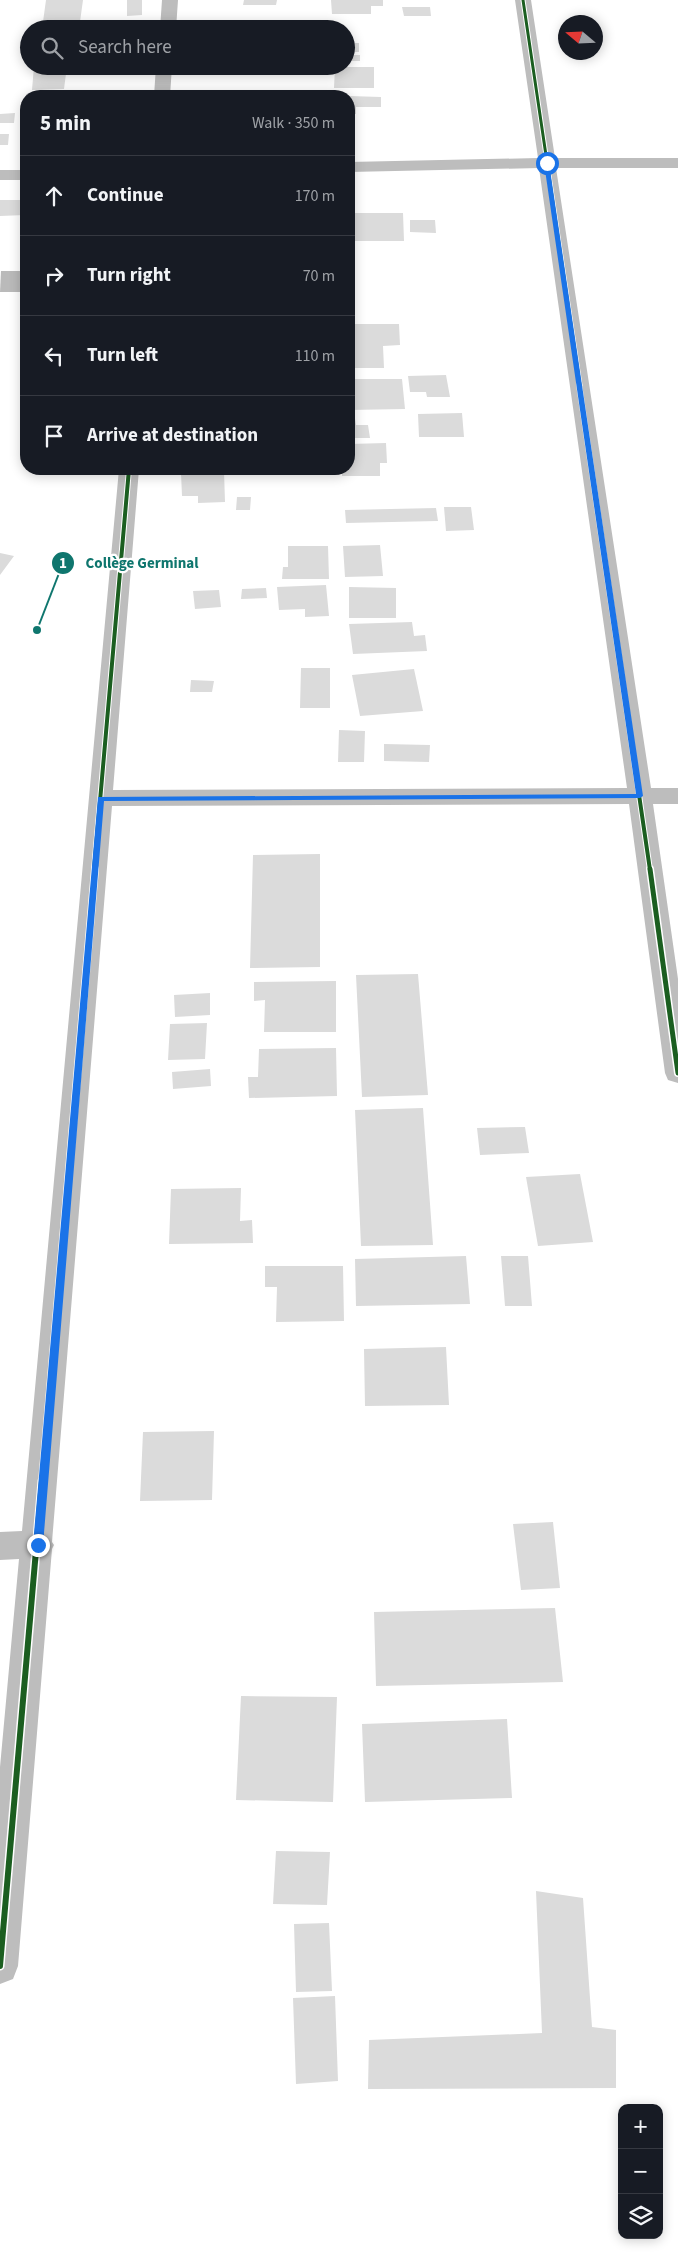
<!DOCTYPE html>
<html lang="en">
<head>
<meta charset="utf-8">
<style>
  body { margin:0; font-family:"Source Sans 3",sans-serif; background:#20242c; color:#f1f3f6 }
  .controls { position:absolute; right:15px; bottom:15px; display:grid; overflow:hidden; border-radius:10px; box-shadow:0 2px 12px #0003 }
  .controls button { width:45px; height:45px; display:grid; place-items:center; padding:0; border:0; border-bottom:1px solid #363941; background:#171b24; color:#f1f3f6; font:25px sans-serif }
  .compass { position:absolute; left:558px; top:15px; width:45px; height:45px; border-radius:50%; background:#171b24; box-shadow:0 2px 12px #0003; rotate:289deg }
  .stop { position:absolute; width:15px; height:15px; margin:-11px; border:4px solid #1a73e8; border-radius:50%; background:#fff }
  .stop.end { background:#1a73e8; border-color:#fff; box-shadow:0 1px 5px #0008 }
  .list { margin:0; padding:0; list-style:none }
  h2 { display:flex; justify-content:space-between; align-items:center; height:65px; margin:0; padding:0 20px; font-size:21px }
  h2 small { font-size:16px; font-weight:400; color:#9ea1a6 }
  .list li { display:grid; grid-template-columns:32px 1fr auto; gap:15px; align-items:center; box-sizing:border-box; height:80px; padding:0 20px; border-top:1px solid #363941 }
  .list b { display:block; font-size:19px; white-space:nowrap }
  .list em { font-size:16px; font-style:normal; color:#9ea1a6 }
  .icon { flex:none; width:28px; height:28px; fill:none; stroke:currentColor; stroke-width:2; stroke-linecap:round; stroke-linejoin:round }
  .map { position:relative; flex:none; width:678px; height:2254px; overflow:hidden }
  .search { position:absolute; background:#171b24; box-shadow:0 2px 12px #0003; left:20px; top:20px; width:335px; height:55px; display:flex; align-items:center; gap:12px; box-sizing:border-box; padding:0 18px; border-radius:28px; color:#9ea1a6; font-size:19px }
  .panel { position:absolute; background:#171b24; box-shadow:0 2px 12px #0003; left:20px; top:90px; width:335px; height:385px; border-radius:20px }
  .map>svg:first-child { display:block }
  .water { fill:#bababa }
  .building { fill:#dbdbdb }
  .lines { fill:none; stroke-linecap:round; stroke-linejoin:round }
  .minor { fill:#bdbdbd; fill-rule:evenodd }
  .cycleway-far3-casing { stroke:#fff; stroke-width:5 }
  .cycleway-far2-casing { stroke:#fff; stroke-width:6 }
  .cycleway-far1-casing { stroke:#fff; stroke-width:8 }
  .cycleway-casing { stroke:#fff; stroke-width:9 }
  .cycleway-far3 { stroke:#1b5e20; stroke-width:3 }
  .cycleway-far2 { stroke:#1b5e20; stroke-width:4 }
  .cycleway-far1 { stroke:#1b5e20; stroke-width:5 }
  .cycleway { stroke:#1b5e20; stroke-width:6 }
  .route { fill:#1a73e8 }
  .leader { fill:none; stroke:#0f766e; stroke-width:2 }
  .callout-dot { fill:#0f766e; stroke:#fff; stroke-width:2 }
  .mark-label { font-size:15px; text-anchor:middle; font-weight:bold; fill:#fff }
  .callout-label { font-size:15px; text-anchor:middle; font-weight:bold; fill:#0f766e; stroke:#fff; stroke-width:4.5; stroke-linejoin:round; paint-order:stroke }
</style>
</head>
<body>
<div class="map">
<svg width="678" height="2254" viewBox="0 0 678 2254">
  <rect width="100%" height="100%" fill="#fff"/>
  <path class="water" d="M 1,271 L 26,271 L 26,292 L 0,292 Z"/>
  <path class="building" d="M 46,0 L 83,0 L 79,29 L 42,29 Z
    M 127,0 L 142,0 L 142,15 L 127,16 Z
    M 244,0 L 277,0 L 276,5 L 243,5 Z
    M 331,0 L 383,0 L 383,6 L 371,6 L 371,14 L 332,14 Z
    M 402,7 L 430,7 L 431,16 L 404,16 Z
    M 289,22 L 322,22 L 322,29 L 288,29 Z
    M 346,43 L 359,43 L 359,52 L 346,52 Z
    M 346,55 L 360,55 L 360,61 L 346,61 Z
    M 34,66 L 67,66 L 64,89 L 32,90 Z
    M 222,66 L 238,66 L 238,74 L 221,74 Z
    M 335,67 L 374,67 L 374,88 L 334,88 Z
    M 88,93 L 134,93 L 134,96 L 88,96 Z
    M 26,94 L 52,94 L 51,96 L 26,96 Z
    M 349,96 L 381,97 L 381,107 L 356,107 L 356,114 L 349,114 Z
    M 25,98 L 26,120 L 21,120 Z
    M 15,113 L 14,123 L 0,123 L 0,114 Z
    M 0,134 L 9,134 L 8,145 L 0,145 Z
    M 0,200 L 26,200 L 25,215 L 0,216 Z
    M 349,213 L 403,213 L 404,241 L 349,241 Z
    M 410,220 L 435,220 L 436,233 L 410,232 Z
    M 22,295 L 26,295 L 26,318 L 20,318 Z
    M 349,324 L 399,324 L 400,345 L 383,346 L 384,368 L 349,368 Z
    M 446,375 L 450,397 L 427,397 L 426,392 L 410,392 L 408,376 Z
    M 349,379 L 402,379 L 405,409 L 349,410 Z
    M 349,412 L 354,412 L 356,425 L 368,425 L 370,438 L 349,438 Z
    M 462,413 L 464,437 L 419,437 L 418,414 Z
    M 386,443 L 387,463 L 380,463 L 380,476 L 342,476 L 342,469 L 349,469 L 349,444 Z
    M 224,471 L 225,502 L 198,503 L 198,496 L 182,496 L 181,473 Z
    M 237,497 L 251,497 L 250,510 L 236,510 Z
    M 444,507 L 471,507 L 474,530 L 446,531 Z
    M 436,508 L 438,521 L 346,523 L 345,510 Z
    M 380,545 L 383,576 L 345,577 L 343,546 Z
    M 288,546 L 328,546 L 329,579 L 282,579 L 283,567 L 288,567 Z
    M 0,553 L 14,556 L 0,575 Z
    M 326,585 L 329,616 L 305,617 L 305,609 L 279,610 L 277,587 Z
    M 349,587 L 396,588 L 396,618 L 349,618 Z
    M 266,588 L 267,598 L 241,599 L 242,589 Z
    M 219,590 L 221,607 L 195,609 L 193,591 Z
    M 412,622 L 414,636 L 425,635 L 427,651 L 353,654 L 349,624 Z
    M 301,668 L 330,668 L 330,708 L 300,708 Z
    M 414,669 L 423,711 L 360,716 L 352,675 Z
    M 191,680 L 214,681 L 212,692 L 190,692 Z
    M 339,730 L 365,731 L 364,762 L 338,762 Z
    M 384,744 L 430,745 L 429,762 L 384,761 Z
    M 320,854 L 320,967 L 250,968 L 253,855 Z
    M 418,974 L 428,1095 L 362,1097 L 356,975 Z
    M 336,981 L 336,1032 L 264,1032 L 265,1000 L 254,1001 L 254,982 Z
    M 210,993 L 210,1015 L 175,1017 L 174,995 Z
    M 207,1023 L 205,1059 L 168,1060 L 170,1024 Z
    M 336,1048 L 337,1096 L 249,1098 L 248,1077 L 258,1077 L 259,1049 Z
    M 210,1069 L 211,1086 L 173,1089 L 172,1072 Z
    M 423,1108 L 433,1245 L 361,1246 L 355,1110 Z
    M 525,1127 L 529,1153 L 480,1155 L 477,1128 Z
    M 580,1174 L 593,1242 L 538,1246 L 526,1177 Z
    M 241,1188 L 240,1221 L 252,1220 L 253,1243 L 169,1244 L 171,1189 Z
    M 466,1256 L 470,1304 L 356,1306 L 355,1259 Z
    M 501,1256 L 528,1256 L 532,1306 L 505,1306 Z
    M 265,1266 L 343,1266 L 344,1321 L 276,1322 L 277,1287 L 265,1287 Z
    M 446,1347 L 449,1405 L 365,1406 L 364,1349 Z
    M 214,1431 L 212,1500 L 140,1501 L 143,1432 Z
    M 553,1522 L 560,1588 L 521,1590 L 513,1524 Z
    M 555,1608 L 563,1682 L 376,1686 L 374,1612 Z
    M 241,1696 L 337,1697 L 333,1802 L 236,1800 Z
    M 507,1719 L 512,1798 L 365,1802 L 362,1724 Z
    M 276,1851 L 330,1852 L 327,1905 L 273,1904 Z
    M 536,1891 L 583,1898 L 592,2027 L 616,2030 L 616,2088 L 368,2089 L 369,2040 L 542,2033 Z
    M 329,1923 L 332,1991 L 296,1992 L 294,1924 Z
    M 335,1996 L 338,2081 L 296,2084 L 293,1998 Z"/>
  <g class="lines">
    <path class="minor" d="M 162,0 L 178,0 L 176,29 L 160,29 Z
      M 515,0 L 531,0 L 555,158 L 678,158 L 678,168 L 556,168 L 651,788 L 678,788 L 678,804 L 653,804 L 678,979 L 678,1083 L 668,1080 L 665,1073 L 629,804 L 112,806 L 52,1542 L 54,1545 L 52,1549 L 18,1966 L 13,1979 L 0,1984 L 0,1767 L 19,1559 L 0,1560 L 0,1532 L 22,1531 L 119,469 L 139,469 L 113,790 L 627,788 L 539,168 L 349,172 L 349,162 L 538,158 Z
      M 156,66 L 172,66 L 170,96 L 154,96 Z
      M 0,170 L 26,170 L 26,180 L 0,180 Z"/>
    <g class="cycleway-far3-casing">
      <path id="cycleway-far3" d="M 523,0 L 580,385"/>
    </g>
    <g class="cycleway-far2-casing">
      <path id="cycleway-far2" d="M 579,384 L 650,870
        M 94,870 L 129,469"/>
    </g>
    <g class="cycleway-far1-casing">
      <path id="cycleway-far1" d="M 650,869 L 678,1073
        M 42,1482 L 95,869"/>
    </g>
    <g class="cycleway-casing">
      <path id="cycleway" d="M 0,1966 L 42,1481"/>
    </g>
    <use href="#cycleway-far3" class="cycleway-far3"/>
    <use href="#cycleway-far2" class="cycleway-far2"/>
    <use href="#cycleway-far1" class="cycleway-far1"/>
    <use href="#cycleway" class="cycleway"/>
  </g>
  <path class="route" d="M 547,161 L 549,163 L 643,796 L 640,798 L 104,801 L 43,1545 L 38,1549 L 35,1548 L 33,1545 L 98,797 L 636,794 L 544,163 Z"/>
  <path class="leader" d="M37 630L63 563"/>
  <g class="callout-dot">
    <circle cx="37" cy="630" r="5"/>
    <circle cx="63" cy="563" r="12"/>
  </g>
  <g class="mark-label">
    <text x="63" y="568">1</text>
  </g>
  <g class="callout-label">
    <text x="142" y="568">Collège Germinal</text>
  </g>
</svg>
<div class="controls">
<button>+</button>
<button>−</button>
<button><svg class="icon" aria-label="layers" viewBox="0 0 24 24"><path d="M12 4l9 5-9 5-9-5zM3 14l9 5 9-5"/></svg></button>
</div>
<svg class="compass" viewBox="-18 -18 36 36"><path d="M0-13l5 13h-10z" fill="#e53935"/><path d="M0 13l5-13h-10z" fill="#9ea1a6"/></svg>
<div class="stop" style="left:547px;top:163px"></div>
<div class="stop end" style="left:38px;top:1545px"></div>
<div class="search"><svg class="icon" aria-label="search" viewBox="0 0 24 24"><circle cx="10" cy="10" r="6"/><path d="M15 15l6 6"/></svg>Search here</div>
<section class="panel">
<h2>5 min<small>Walk · 350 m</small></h2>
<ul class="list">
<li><svg class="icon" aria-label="ahead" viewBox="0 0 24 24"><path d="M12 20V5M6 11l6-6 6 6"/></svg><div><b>Continue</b></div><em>170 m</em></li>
<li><svg class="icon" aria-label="right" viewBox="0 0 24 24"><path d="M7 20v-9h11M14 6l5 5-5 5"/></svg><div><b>Turn right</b></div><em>70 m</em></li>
<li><svg class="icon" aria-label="left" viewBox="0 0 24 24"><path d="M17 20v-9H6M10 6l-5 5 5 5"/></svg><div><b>Turn left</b></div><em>110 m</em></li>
<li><svg class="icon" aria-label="arrive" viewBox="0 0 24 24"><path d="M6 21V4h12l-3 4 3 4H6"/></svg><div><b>Arrive at destination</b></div></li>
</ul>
</section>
</div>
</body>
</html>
